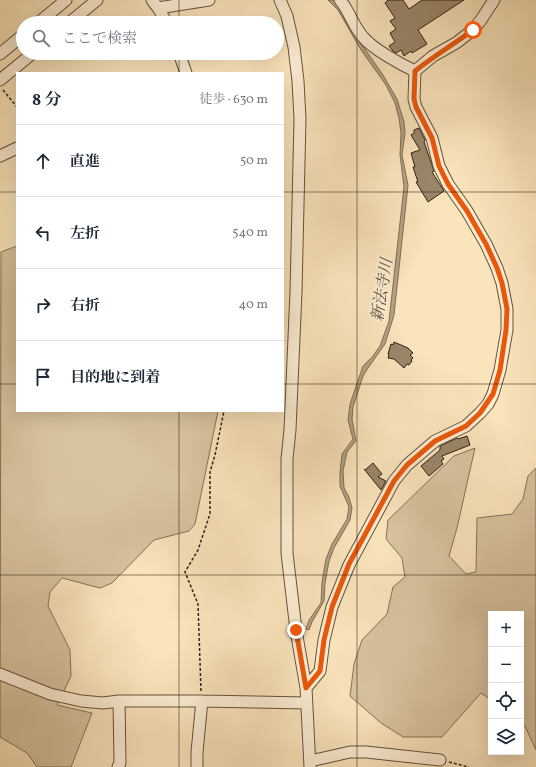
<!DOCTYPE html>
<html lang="ja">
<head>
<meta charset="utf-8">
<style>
  body { margin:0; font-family:Vollkorn,"Noto Serif JP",serif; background:#f6f6f7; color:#1f2937 }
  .controls { position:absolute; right:12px; bottom:12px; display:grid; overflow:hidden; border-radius:0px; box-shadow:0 4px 16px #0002 }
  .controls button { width:36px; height:36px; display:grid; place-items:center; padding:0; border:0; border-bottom:1px solid #e0e1e3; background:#fff; color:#1f2937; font:20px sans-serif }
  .stop { position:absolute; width:12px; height:12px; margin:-9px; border:3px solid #ea580c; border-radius:50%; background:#fff }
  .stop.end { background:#ea580c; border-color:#fff; box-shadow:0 1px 4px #0008 }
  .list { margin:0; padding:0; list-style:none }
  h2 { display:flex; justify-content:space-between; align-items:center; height:52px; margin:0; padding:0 16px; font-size:17px }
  h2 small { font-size:13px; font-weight:400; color:#747a83 }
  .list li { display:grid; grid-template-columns:26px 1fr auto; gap:12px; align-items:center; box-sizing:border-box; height:72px; padding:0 16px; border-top:1px solid #e0e1e3 }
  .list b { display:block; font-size:15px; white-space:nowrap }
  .list em { font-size:13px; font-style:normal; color:#747a83 }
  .icon { flex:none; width:22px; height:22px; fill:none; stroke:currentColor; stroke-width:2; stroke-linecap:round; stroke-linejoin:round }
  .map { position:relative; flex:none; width:536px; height:767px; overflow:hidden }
  .search { position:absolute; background:#fff; box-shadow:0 4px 16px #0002; left:16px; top:16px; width:268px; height:44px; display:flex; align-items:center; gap:10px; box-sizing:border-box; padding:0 14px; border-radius:22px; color:#747a83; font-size:15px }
  .panel { position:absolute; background:#fff; box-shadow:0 4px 16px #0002; left:16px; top:72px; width:268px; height:340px; border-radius:0px }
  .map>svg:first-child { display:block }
  .green { fill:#d8c39f; stroke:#847258 }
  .water { fill:#b5a282; stroke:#806e55 }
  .building { fill:#99866a; stroke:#302111 }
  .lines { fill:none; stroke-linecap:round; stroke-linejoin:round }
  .minor-casing { stroke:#62523c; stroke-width:13 }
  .path { stroke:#302111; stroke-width:1.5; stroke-dasharray:3 2; stroke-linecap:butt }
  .minor { stroke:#fcedd3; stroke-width:11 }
  .route { stroke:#ea580c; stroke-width:5 }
  .grid { fill:none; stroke:#302111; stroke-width:1; stroke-opacity:0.55 }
  .labels { text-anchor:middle; stroke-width:3.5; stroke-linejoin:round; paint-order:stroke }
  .water-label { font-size:16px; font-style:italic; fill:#5f4e39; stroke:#fcedd3 }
</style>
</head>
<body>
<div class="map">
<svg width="536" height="767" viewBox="0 0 536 767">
  <rect width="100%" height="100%" fill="#fae4bc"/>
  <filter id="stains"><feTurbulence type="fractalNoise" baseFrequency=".005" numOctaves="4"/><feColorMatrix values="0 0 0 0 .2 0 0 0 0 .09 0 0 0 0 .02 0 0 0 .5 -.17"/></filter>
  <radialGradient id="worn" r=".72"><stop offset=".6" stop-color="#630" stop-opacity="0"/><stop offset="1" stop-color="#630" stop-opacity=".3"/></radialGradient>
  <path class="green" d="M 17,246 L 17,411 L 218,411 L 195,524 L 189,531 L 154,540 L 112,583 L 100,588 L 62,578 L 50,592 L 48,606 L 70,650 L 71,676 L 57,705 L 92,713 L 71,767 L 37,767 L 27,753 L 0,737 L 1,252 Z
    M 475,448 L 457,528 L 449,556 L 466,574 L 476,572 L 477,518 L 512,514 L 523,499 L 528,476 L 536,468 L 536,750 L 525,726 L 521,723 L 521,614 L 491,614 L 491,700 L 481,693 L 442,737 L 403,737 L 381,723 L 350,696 L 354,664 L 362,640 L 387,614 L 393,587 L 405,577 L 402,558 L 386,539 L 388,520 L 454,456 Z"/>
  <path class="water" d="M 328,0 L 334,0 L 339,5 L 360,42 L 383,75 L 397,99 L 404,122 L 405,133 L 402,155 L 408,185 L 394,315 L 385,344 L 368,368 L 363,376 L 353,407 L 352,419 L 356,441 L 347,452 L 343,471 L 344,488 L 349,497 L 352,508 L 350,520 L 334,548 L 329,561 L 325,583 L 324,601 L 312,622 L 309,630 L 306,629 L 309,620 L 321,603 L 322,582 L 326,559 L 332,544 L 347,519 L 349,507 L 340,486 L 340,473 L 342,454 L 353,439 L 348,420 L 350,404 L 363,366 L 373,356 L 380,346 L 389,321 L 404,187 L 400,155 L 401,133 L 399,118 L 395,103 L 386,85 L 361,50 L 338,10 Z"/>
  <path class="building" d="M 388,0 L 403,0 L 409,9 L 422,0 L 464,0 L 418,30 L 427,44 L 412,53 L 411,51 L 404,56 L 401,50 L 396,53 L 393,51 L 389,46 L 395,42 L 390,33 L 396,29 L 390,21 L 395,18 L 385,3 Z
    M 419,128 L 425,140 L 424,142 L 434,171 L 432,172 L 444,191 L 428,202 L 416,182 L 418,182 L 413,167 L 415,167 L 411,153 L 420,150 L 411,135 L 414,133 L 414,130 Z
    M 394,342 L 408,348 L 413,353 L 410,355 L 413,358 L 411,360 L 412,361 L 409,365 L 407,364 L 404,368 L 394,359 L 388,358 L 389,355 L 388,354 L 391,344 L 393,345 Z
    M 467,436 L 470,445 L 442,456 L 444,459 L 441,461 L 443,464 L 429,476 L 421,466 L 440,450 L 440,446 L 457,438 L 458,439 Z
    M 373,463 L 382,474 L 378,477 L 386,481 L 381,490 L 364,469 L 365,470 Z"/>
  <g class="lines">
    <g class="minor-casing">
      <path id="minor" d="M 152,0 L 158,8 L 167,23
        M 280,0 L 287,16 L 294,47 L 298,81 L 300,119 L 296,291 L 290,430 L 287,459 L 287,553 L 296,630 L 306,688 L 310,767
        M 340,0 C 349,10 353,26 363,37 C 373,49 400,64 415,71
        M 158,8 L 209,0
        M 38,23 L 66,0
        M 69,23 L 97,0
        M 179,53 L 186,73
        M 0,54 L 23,35
        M 0,80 L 33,53
        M 0,156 L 17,148
        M 0,674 L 50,694 L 81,701 L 103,703 L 119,701 L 202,701 L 306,703
        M 306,688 L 320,671 L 324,640 L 332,607 L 349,565 L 394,481 L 407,465 L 435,441 L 466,426 L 480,413 L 488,404 L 493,394 L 500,370 L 507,330 L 507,309 L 502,283 L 497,268 L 486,244 L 467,211 L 448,184 L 439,166 L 432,138 L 416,107 L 414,99 L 415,71 L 433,56 L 456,43 L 473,30 L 481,20 L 494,0
        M 310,761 L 350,752 L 366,752 L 440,760
        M 118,767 L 120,763 L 119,701
        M 197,767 L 197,752 L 202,701"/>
    </g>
    <path class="path" d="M 3,90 L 17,107
      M 201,691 L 198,604 L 185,572 L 198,550 L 210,514 L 210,472 L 215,455 L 224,411
      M 449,762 L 469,767"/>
    <use href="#minor" class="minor"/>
  </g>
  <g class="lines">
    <path class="route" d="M 296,630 L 306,688 L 320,671 L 324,640 L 332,607 L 349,564 L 394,481 L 407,465 L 435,441 L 466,426 L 480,413 L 493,394 L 500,370 L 506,330 L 507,309 L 502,283 L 497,268 L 486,244 L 467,211 L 448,184 L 439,166 L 432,138 L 416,107 L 414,99 L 415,71 C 434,56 454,44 473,30"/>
  </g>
  <path class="grid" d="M 179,0 L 179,23M 357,0 L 357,767M 179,53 L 179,73M 0,192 L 17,192M 283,192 L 536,192M 0,384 L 17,384M 283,384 L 536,384M 179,411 L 179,767M 0,575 L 536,575"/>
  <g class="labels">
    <g class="water-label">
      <text transform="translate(381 290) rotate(-81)" y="6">新法寺川</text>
    </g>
  </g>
  <rect width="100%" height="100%" filter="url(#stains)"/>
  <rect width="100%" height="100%" fill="url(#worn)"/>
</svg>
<div class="controls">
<button>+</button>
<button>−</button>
<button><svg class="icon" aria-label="locate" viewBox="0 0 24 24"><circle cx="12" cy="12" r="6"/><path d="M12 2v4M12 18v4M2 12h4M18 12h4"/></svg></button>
<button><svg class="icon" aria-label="layers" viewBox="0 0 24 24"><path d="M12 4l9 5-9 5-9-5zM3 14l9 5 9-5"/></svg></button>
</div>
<div class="stop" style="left:473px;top:30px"></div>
<div class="stop end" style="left:296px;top:630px"></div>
<div class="search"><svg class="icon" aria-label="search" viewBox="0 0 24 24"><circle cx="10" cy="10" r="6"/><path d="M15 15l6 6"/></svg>ここで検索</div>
<section class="panel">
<h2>8 分<small>徒歩 · 630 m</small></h2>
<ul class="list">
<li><svg class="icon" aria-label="ahead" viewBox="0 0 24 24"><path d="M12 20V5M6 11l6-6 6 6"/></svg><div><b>直進</b></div><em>50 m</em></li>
<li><svg class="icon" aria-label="left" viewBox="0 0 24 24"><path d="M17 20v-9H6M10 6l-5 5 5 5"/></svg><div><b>左折</b></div><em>540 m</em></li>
<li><svg class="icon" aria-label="right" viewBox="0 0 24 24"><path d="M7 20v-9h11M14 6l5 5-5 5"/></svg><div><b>右折</b></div><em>40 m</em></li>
<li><svg class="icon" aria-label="arrive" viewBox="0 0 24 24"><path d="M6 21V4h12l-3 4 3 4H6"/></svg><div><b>目的地に到着</b></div></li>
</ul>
</section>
</div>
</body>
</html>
